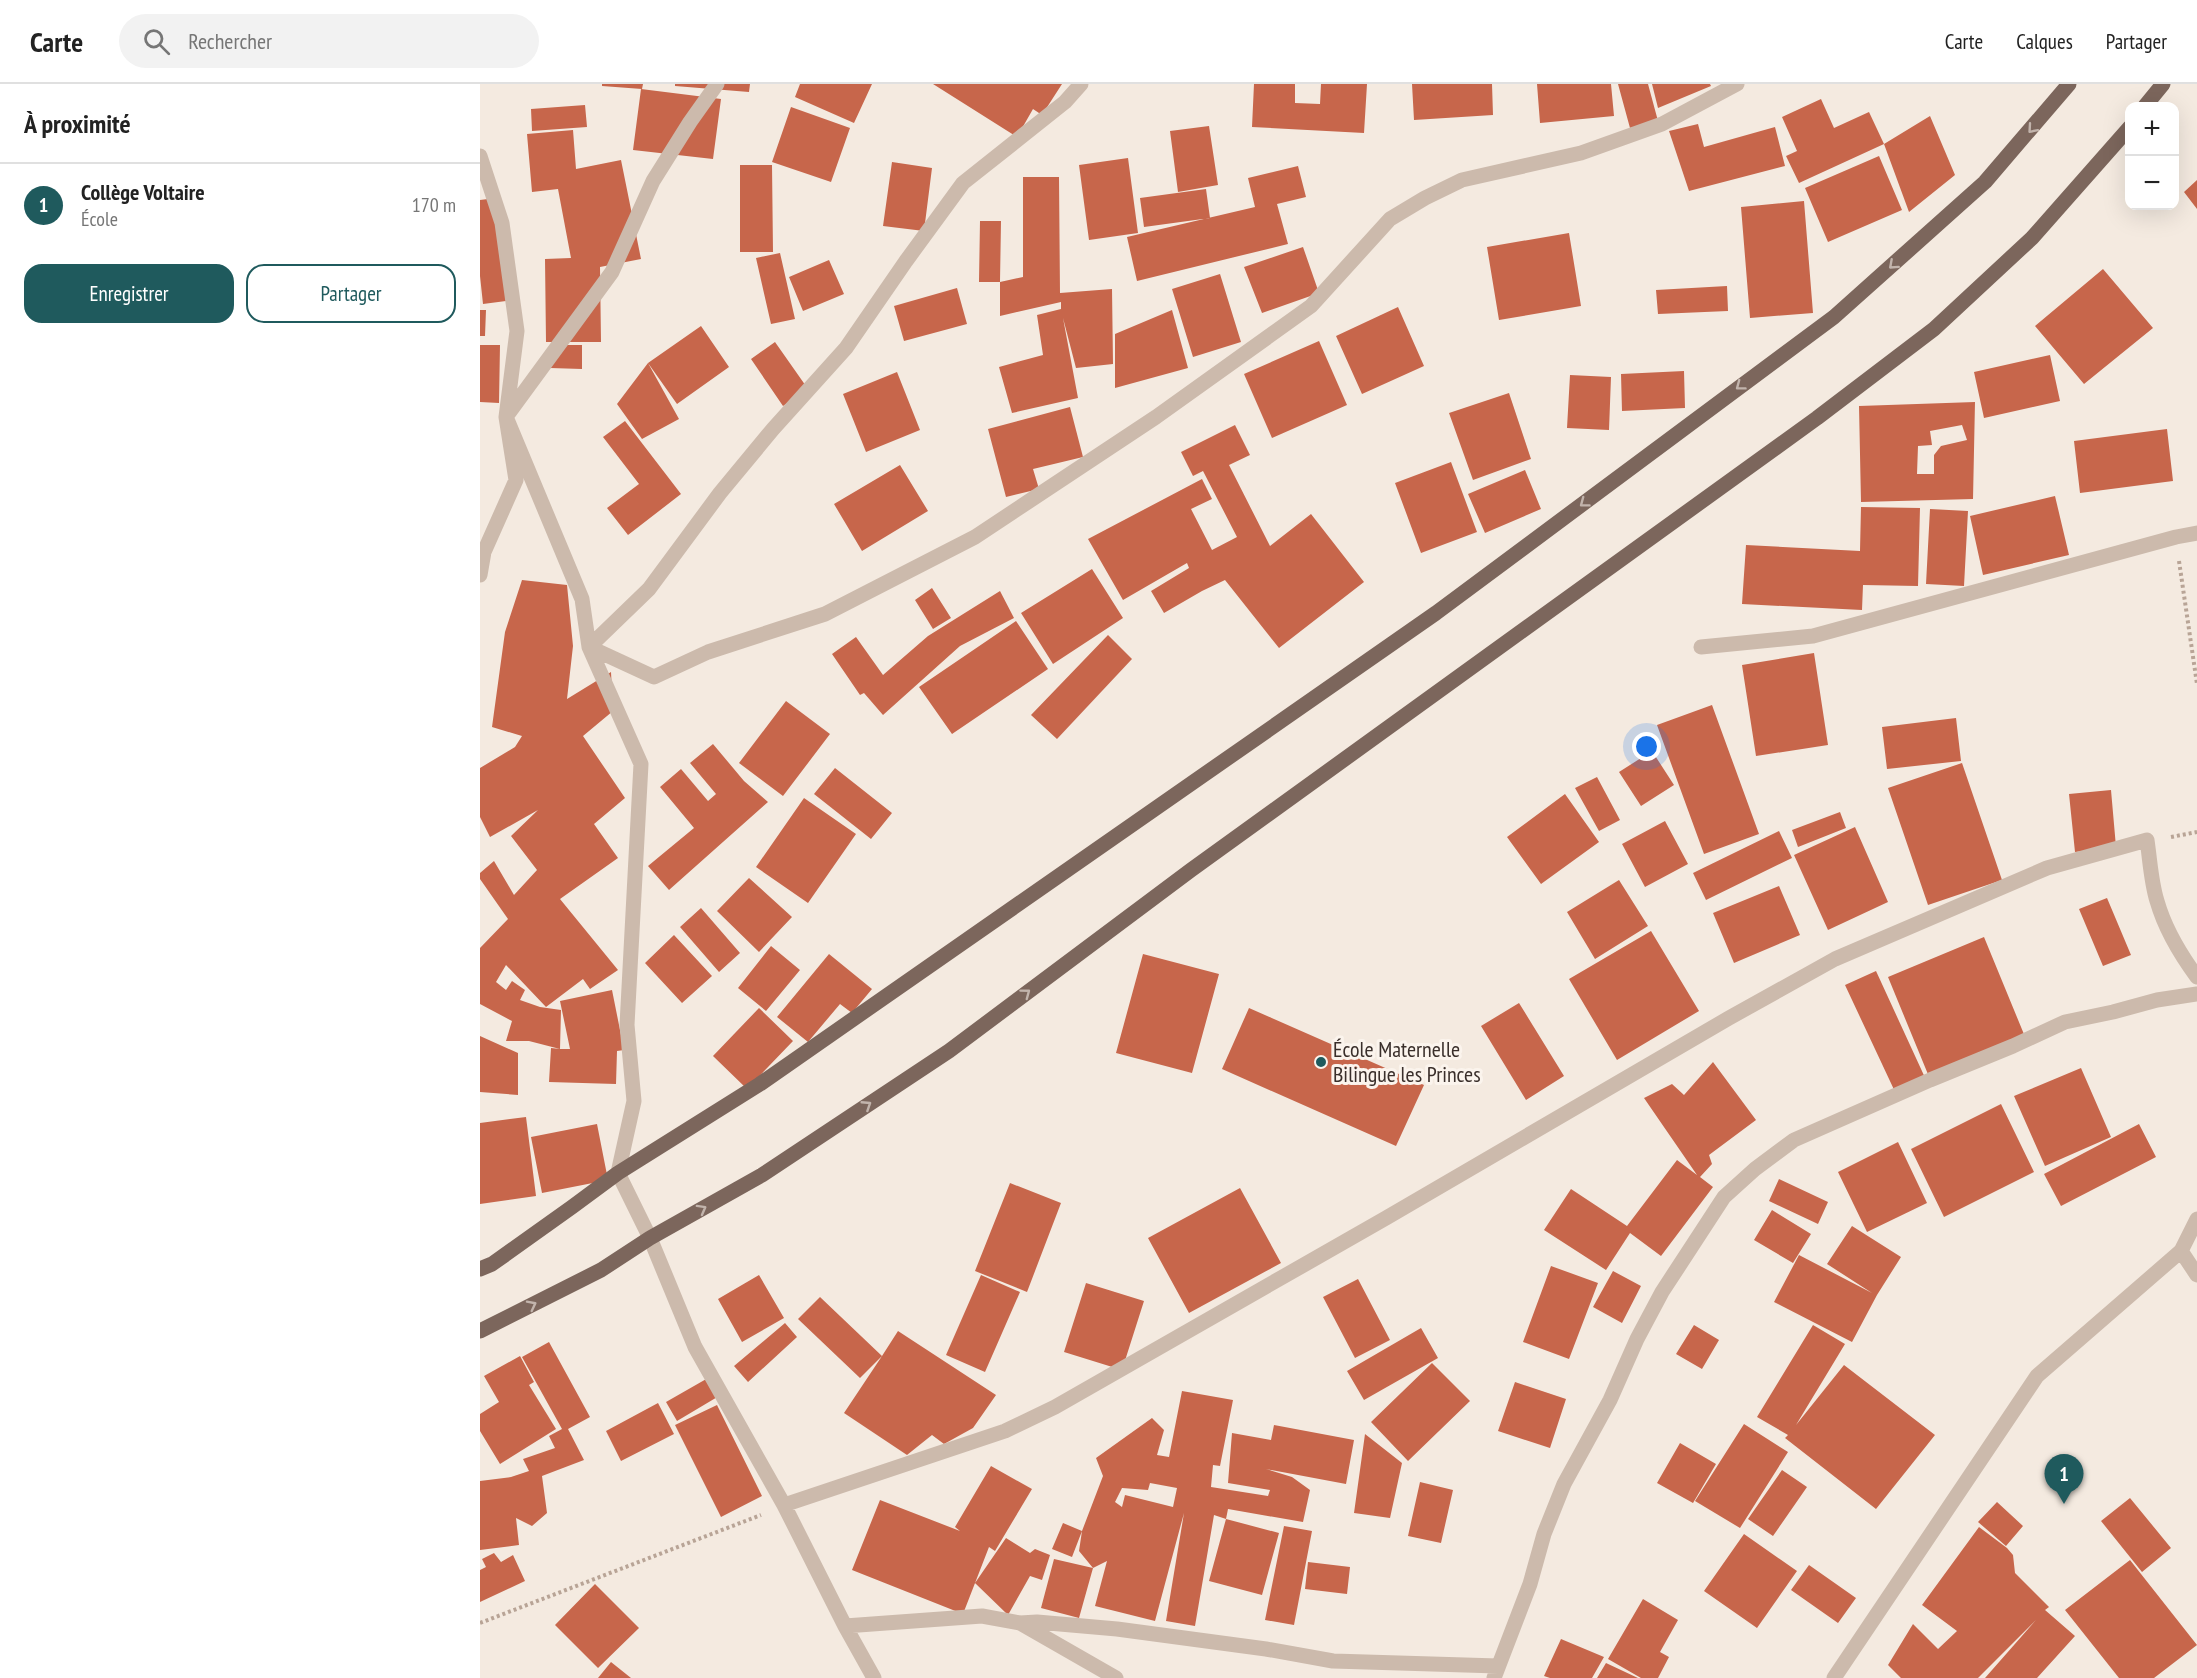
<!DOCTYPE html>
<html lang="fr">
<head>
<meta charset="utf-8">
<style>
  body { margin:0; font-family:"PT Sans Narrow",sans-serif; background:#f2f2f2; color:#222 }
  .controls { position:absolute; right:18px; top:18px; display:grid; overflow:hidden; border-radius:12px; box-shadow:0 6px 24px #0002 }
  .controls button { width:54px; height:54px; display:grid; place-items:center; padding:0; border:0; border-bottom:2px solid #e0e0e0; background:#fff; color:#222; font:30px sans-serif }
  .you { position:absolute; left:1167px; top:663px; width:21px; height:21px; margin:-15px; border:4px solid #fff; border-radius:50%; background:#1a73e8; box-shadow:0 0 0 9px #1a73e833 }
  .badge { display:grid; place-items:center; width:39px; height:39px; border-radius:50%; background:#1f5a5d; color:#fff; font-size:20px; font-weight:700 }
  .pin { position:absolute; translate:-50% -50px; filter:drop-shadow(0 2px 3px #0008) }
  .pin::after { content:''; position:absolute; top:32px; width:21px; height:18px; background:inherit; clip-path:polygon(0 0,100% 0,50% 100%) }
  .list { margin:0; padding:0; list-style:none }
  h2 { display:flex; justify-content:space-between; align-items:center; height:78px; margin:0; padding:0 24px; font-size:26px }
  h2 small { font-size:20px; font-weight:400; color:#767676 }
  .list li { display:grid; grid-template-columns:39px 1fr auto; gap:18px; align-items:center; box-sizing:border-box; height:84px; padding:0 24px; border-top:2px solid #e0e0e0 }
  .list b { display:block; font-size:22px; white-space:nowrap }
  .list p { margin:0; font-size:20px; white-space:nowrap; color:#767676 }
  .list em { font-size:20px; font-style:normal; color:#767676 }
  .actions { display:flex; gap:12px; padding:18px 24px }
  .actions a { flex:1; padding:14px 0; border:2px solid #1f5a5d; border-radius:18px; text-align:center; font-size:21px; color:#1f5a5d }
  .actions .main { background:#1f5a5d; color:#fff }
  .icon { flex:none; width:33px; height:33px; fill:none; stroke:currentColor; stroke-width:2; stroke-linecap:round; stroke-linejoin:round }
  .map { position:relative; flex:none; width:1717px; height:1594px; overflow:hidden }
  header { display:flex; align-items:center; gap:36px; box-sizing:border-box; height:84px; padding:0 30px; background:#fff; border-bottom:2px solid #e0e0e0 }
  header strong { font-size:28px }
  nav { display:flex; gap:33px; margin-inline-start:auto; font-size:21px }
  .search { width:420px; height:54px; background:#f2f2f2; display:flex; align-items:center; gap:15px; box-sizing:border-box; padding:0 21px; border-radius:33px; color:#767676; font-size:22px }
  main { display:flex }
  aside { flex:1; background:#fff }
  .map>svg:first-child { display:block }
  .building { fill:#c7664b; fill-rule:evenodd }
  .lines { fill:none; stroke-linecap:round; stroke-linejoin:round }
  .path { stroke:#b8a496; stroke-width:4; stroke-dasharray:3 3; stroke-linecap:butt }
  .minor { stroke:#ccbaac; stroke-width:15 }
  .major { stroke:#7c665c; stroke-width:15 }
  .oneway { stroke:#c2b4ac }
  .poi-dot { fill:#1f5a5d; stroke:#fbf4ed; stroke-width:2 }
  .labels { text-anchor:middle; stroke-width:6; stroke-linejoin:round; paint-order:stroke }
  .poi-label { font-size:22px; fill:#3a2f2b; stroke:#fbf4ed; text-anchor:start }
</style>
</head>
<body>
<header>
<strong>Carte</strong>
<div class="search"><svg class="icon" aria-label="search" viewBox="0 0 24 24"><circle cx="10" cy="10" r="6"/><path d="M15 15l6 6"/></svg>Rechercher</div>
<nav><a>Carte</a><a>Calques</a><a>Partager</a></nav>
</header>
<main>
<aside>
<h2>À proximité<small></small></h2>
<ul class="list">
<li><span class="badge">1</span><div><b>Collège Voltaire</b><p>École</p></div><em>170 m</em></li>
</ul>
<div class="actions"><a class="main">Enregistrer</a><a>Partager</a></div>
</aside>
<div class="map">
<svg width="1717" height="1594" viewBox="0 0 1717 1594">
  <rect width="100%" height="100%" fill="#f4eae0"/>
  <path class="building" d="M 122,0 L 163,0 L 162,5 L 122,2 Z
    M 195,0 L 270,0 L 269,8 L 195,2 Z
    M 320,0 L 392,0 L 374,39 L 315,13 Z
    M 453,0 L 582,0 L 562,31 L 553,25 L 537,53 Z
    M 774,0 L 815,0 L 815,19 L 840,20 L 841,0 L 887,0 L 884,49 L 772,43 Z
    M 932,0 L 1012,0 L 1013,31 L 934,36 Z
    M 1057,0 L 1131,0 L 1134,32 L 1060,39 Z
    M 1138,0 L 1168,0 L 1178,37 L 1150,44 Z
    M 1172,0 L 1230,0 L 1231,2 L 1178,24 Z
    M 161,5 L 241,15 L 233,75 L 153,66 Z
    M 1341,15 L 1354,44 L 1389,28 L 1404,60 L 1319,99 L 1306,72 L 1317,67 L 1302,33 Z
    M 105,21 L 107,43 L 52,47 L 51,25 Z
    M 311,23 L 370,44 L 351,98 L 292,78 Z
    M 1450,32 L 1475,91 L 1429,128 L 1404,60 Z
    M 1218,40 L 1224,63 L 1295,43 L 1305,82 L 1209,107 L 1189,47 Z
    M 729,42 L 738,101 L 698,108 L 690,47 Z
    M 93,46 L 96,85 L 141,76 L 161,175 L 120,183 L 121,258 L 66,258 L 65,175 L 91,174 L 78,105 L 52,108 L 47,50 Z
    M 1399,72 L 1422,126 L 1348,158 L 1325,104 Z
    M 648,74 L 658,149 L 609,156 L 599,81 Z
    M 412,78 L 452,84 L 444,147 L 403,142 Z
    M 260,81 L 292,81 L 293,168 L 260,168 Z
    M 818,82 L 826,113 L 797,120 L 808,160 L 657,197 L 647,153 L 775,123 L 768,94 Z
    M 543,93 L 579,93 L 580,209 L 632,205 L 633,280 L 596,284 L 583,234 L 598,314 L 532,329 L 519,283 L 563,271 L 557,231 L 581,225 L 581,218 L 520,232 L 520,198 L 499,198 L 500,137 L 521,137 L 520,198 L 543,193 Z
    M 1717,96 L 1717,125 L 1704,108 Z
    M 726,105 L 730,134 L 664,143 L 660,114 Z
    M 16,114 L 26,217 L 3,220 L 0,192 L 0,116 Z
    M 1324,117 L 1333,229 L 1270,234 L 1261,123 Z
    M 1089,149 L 1101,222 L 1019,236 L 1007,163 Z
    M 823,163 L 839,209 L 782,229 L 764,183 Z
    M 300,169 L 315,235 L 291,240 L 276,174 Z
    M 349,176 L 364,210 L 323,227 L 309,193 Z
    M 1623,185 L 1673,244 L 1604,300 L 1555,242 Z
    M 740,190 L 761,258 L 713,273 L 692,205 Z
    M 1247,202 L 1248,227 L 1178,230 L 1176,206 Z
    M 477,204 L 487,240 L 424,257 L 414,222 Z
    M 918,223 L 944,282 L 882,310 L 856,252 Z
    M 0,226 L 6,226 L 5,252 L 0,252 Z
    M 692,226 L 708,284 L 635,304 L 635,250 Z
    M 221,242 L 249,283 L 197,320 L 168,279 Z
    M 839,257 L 867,321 L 792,354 L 764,290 Z
    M 295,258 L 328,305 L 303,322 L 271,275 Z
    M 0,261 L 20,261 L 19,319 L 0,318 Z
    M 71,261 L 102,261 L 102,285 L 70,284 Z
    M 1570,271 L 1580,317 L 1504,334 L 1494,288 Z
    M 168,279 L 199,335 L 162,355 L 137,320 Z
    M 1204,287 L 1205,324 L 1142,327 L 1141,290 Z
    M 417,288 L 440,346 L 386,368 L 363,310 Z
    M 1090,291 L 1131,293 L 1129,346 L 1087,344 Z
    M 1029,309 L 1051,375 L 993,396 L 969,329 Z
    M 1495,318 L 1493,415 L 1381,418 L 1379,322 ZM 1482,341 L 1487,356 L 1461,362 L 1454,371 L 1454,390 L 1437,390 L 1438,362 L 1452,361 L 1450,347 Z
    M 590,323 L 603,373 L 553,385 L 559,405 L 526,413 L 508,345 Z
    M 145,337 L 201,410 L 148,451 L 127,424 L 159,400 L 123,353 Z
    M 755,341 L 770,371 L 749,381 L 790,462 L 831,430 L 884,498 L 799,564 L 745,496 L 722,507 L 684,529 L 671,507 L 709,484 L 707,479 L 643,516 L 608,455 L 722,395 L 732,415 L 711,425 L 732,466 L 757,453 L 723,387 L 713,392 L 701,368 Z
    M 1687,345 L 1693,397 L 1600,409 L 1594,357 Z
    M 971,378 L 997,448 L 941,469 L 915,399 Z
    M 420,381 L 448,427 L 382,467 L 354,420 Z
    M 1045,386 L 1061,425 L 1005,449 L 988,410 Z
    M 1575,412 L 1589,471 L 1503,491 L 1490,432 Z
    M 1381,423 L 1440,424 L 1438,502 L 1383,501 L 1382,526 L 1262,520 L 1266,461 L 1380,467 Z
    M 1450,425 L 1488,427 L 1484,502 L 1446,500 Z
    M 612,485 L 643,534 L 573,580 L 541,529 Z
    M 42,496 L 87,501 L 93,562 L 87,615 L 131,588 L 133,627 L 103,652 L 145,714 L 114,740 L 138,774 L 80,815 L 138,886 L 110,905 L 103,895 L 66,923 L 26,881 L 16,898 L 26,906 L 32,897 L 45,906 L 40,916 L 60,923 L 81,926 L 80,965 L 90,965 L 80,917 L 132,906 L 144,966 L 137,967 L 136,1000 L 69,998 L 71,964 L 80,965 L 49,957 L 26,957 L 32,937 L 0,920 L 0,864 L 28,835 L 0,795 L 0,789 L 14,777 L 34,811 L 57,786 L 31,752 L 58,726 L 10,753 L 0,733 L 0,684 L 35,663 L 42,652 L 12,643 L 25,548 Z
    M 452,504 L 471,534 L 453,545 L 435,516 Z
    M 520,507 L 534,534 L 480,562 L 403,631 L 384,609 L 380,611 L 352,570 L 376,553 L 403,591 L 448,552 Z
    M 536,537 L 568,585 L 472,650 L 439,603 Z
    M 628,551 L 652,575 L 577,655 L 551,631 Z
    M 1334,569 L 1348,661 L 1276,672 L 1262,581 Z
    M 306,617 L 350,650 L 303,712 L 259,679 Z
    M 1232,621 L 1279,750 L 1224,770 L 1177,641 Z
    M 1476,634 L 1481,677 L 1407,685 L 1402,643 Z
    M 233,660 L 264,697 L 288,718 L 189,806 L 168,782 L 214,744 L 180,703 L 201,685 L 228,717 L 236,710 L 210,679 Z
    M 1172,667 L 1194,701 L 1161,722 L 1139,688 Z
    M 1482,679 L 1522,796 L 1448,821 L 1408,704 Z
    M 355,684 L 412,729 L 391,755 L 334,710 Z
    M 1117,693 L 1140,736 L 1119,747 L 1095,704 Z
    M 1631,706 L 1636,763 L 1595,768 L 1589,710 Z
    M 1085,710 L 1119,758 L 1061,800 L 1027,753 Z
    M 324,714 L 376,750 L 328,819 L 276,783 Z
    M 1360,728 L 1366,744 L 1318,763 L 1312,746 Z
    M 1185,737 L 1208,780 L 1165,803 L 1142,760 Z
    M 1375,743 L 1408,818 L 1348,846 L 1314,771 Z
    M 1299,747 L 1312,774 L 1226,816 L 1213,789 Z
    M 269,794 L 312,833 L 279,868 L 237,827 Z
    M 1139,796 L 1168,842 L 1115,875 L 1087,828 Z
    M 1299,802 L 1320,851 L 1254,879 L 1233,829 Z
    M 1627,814 L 1651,871 L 1623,882 L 1599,825 Z
    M 221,824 L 260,869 L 239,888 L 200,843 Z
    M 1171,847 L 1219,927 L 1137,976 L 1089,895 Z
    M 194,851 L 232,892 L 202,919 L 165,879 Z
    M 1504,853 L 1548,960 L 1452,1000 L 1408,893 Z
    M 291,862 L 320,886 L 286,927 L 258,904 Z
    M 349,870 L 392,905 L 372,929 L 360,920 L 328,958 L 297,933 Z
    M 663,870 L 739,890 L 712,989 L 636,969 Z
    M 1396,887 L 1447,998 L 1417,1012 L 1365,901 Z
    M 1039,919 L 1084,992 L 1046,1016 L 1001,942 Z
    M 279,924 L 313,957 L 267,1005 L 233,972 Z
    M 769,924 L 944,1001 L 916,1062 L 742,985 Z
    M 0,952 L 38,969 L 38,1011 L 0,1008 Z
    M 1233,978 L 1276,1036 L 1229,1071 L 1232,1080 L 1220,1093 L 1233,1103 L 1181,1172 L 1150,1149 L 1126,1186 L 1064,1146 L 1091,1105 L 1147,1142 L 1197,1076 L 1217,1091 L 1164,1014 L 1192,1000 L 1204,1011 Z
    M 1601,984 L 1631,1053 L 1565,1082 L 1534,1012 Z
    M 1521,1020 L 1554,1088 L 1464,1133 L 1431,1065 Z
    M 46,1033 L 56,1112 L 0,1120 L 0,1039 Z
    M 117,1040 L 128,1096 L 62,1109 L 51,1053 Z
    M 1659,1040 L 1676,1073 L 1581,1122 L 1564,1090 Z
    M 1418,1058 L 1447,1119 L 1387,1148 L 1358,1088 Z
    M 1299,1095 L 1348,1118 L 1338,1140 L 1289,1117 Z
    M 530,1099 L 581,1119 L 547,1208 L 495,1187 Z
    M 760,1104 L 801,1179 L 709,1229 L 668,1154 Z
    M 1292,1126 L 1331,1150 L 1313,1179 L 1274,1156 Z
    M 1372,1142 L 1421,1173 L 1397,1211 L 1372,1258 L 1294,1218 L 1319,1171 L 1392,1209 L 1347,1180 Z
    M 1071,1182 L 1118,1199 L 1089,1275 L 1043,1258 Z
    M 1133,1187 L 1161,1202 L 1142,1239 L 1113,1223 Z
    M 279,1191 L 304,1234 L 262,1258 L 238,1215 Z
    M 501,1191 L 540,1208 L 505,1288 L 466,1271 Z
    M 878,1195 L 910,1256 L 875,1274 L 843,1213 Z
    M 606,1199 L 664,1217 L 642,1286 L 584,1268 Z
    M 340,1213 L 402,1272 L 418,1247 L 516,1311 L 493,1344 L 464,1360 L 452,1351 L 427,1371 L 364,1329 L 402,1272 L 380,1294 L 318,1235 Z
    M 305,1239 L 317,1253 L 268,1298 L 254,1282 Z
    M 1214,1241 L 1239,1256 L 1222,1285 L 1196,1270 Z
    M 1333,1241 L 1365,1260 L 1316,1341 L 1364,1281 L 1455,1351 L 1396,1425 L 1305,1354 L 1308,1351 L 1277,1333 Z
    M 941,1244 L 958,1274 L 884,1316 L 867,1287 Z
    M 69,1258 L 110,1333 L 88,1345 L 104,1376 L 62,1392 L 67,1429 L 52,1442 L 36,1434 L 39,1461 L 0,1466 L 0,1397 L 31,1393 L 49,1387 L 43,1375 L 75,1364 L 69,1352 L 82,1345 L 42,1273 Z
    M 40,1272 L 54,1298 L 49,1301 L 76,1345 L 20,1380 L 0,1347 L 0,1330 L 19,1318 L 4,1292 Z
    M 952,1279 L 990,1317 L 928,1377 L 891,1338 Z
    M 228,1294 L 239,1312 L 197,1337 L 186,1318 Z
    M 1035,1298 L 1086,1315 L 1070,1364 L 1018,1347 Z
    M 702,1307 L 753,1316 L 740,1382 L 733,1381 L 731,1403 L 788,1412 L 790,1406 L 748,1399 L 752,1349 L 791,1356 L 794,1341 L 874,1356 L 866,1400 L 786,1385 L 812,1393 L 830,1406 L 823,1438 L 748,1425 L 746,1435 L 734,1431 L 715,1542 L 686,1537 L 704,1429 L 675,1537 L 615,1522 L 627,1477 L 613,1484 L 599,1467 L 602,1447 L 623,1392 L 616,1374 L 672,1334 L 684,1346 L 677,1371 L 689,1373 ZM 670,1399 L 697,1404 L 693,1423 L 645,1411 L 642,1423 L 635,1418 L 642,1404 L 668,1406 Z
    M 178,1319 L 194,1350 L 141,1377 L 126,1347 Z
    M 237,1321 L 282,1412 L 241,1433 L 195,1341 Z
    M 1264,1340 L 1308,1368 L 1260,1444 L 1215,1417 Z
    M 885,1350 L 922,1379 L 910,1434 L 874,1429 Z
    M 1200,1359 L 1236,1380 L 1213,1419 L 1177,1399 Z
    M 511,1382 L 552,1405 L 515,1467 L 509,1463 L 483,1530 L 372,1486 L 400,1416 L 480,1447 L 475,1443 Z
    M 1302,1386 L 1327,1403 L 1293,1452 L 1268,1435 Z
    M 940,1398 L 973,1406 L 961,1459 L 928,1452 Z
    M 1650,1414 L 1691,1464 L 1662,1488 L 1621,1437 Z
    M 1517,1418 L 1543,1442 L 1526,1462 L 1498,1438 Z
    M 746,1435 L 799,1449 L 782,1511 L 729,1497 Z
    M 583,1439 L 602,1447 L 592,1473 L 572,1465 Z
    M 804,1442 L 832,1447 L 814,1541 L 785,1536 Z
    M 1499,1443 L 1527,1464 L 1533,1471 L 1535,1489 L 1569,1523 L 1565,1526 L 1595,1552 L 1557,1594 L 1505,1594 L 1556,1536 L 1498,1594 L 1421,1594 L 1408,1581 L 1433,1540 L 1458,1565 L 1477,1547 L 1442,1521 Z
    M 1264,1450 L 1317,1487 L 1277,1544 L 1224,1507 Z
    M 526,1454 L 550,1469 L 555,1465 L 570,1471 L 562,1496 L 550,1492 L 528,1531 L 495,1499 Z
    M 14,1469 L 21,1478 L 33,1471 L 45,1497 L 0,1518 L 0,1486 L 6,1483 L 2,1475 Z
    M 574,1475 L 613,1484 L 599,1534 L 561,1524 Z
    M 1650,1476 L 1717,1561 L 1674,1594 L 1639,1594 L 1585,1526 Z
    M 828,1478 L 870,1483 L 867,1510 L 825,1505 Z
    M 1329,1481 L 1376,1514 L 1358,1539 L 1311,1506 Z
    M 115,1500 L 159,1544 L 118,1584 L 75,1541 Z
    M 1163,1515 L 1198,1536 L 1180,1568 L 1189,1573 L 1178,1594 L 1161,1594 L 1128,1575 Z
    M 1081,1555 L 1124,1573 L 1112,1594 L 1070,1594 L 1064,1592 Z
    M 131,1578 L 151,1594 L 118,1594 Z
    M 1126,1579 L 1158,1594 L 1117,1594 Z"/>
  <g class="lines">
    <path class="path" d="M 1699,477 L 1717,600
      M 1691,753 L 1717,748
      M 0,1539 L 281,1431"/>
    <path class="minor" d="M 0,72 L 22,139 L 37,247 L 26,333 L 36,396 L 4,468 L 0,491
      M 28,330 L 132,188 L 173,97 L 210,38 L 237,0
      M 26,333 L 102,515 L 109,563 L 161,680 L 147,941 L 154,1017 L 138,1089 L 170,1154 L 215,1263 L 304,1421 L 365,1542 L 394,1594
      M 109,563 L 174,593 L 228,568 L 345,530 L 495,453 L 676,333 L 831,222 L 910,135 L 945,114 L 982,96 L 1101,69 L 1182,40 L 1257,0
      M 109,563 L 169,505 L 240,409 L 293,345 L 366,264 L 426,177 L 483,99 L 585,18 L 601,0
      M 1221,563 L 1333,552 L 1696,453 L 1717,449
      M 1701,1167 L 1717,1191
      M 304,1421 L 525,1347 L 575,1323 L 906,1134 L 1249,934 L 1355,875 L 1567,784 L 1667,756 C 1670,776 1671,798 1677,817 C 1685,845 1700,870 1717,893
      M 540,1539 L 557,1538 L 637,1545 L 786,1565 L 853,1577 L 1018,1582
      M 365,1542 L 502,1532 L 540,1539 L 636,1594
      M 1014,1594 L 1050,1500 L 1064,1450 L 1084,1400 L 1130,1316 L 1157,1255 L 1182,1208 L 1244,1113 L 1275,1085 L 1314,1056 L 1450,996 L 1533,962 L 1585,938 L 1633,928 L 1677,916 L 1717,910
      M 1354,1594 L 1557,1292 L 1701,1167 L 1717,1135"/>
    <path class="major" d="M 1665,22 L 1683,0
      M 0,1185 L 12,1180 L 92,1123 L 138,1089 L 280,1000 L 956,529 L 1354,233 L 1505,98 L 1589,0
      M 0,1247 L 121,1186 L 170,1154 L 282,1091 L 469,967 L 711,786 L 1337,334 L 1454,245 L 1552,154 L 1650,43"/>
  </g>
  <defs><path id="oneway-chevron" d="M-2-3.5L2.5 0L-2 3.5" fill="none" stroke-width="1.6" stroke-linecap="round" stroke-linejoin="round" transform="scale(1.5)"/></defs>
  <g class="oneway">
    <use href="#oneway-chevron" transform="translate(1552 45) rotate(131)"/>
    <use href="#oneway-chevron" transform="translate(1413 181) rotate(138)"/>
    <use href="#oneway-chevron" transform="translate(1260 302) rotate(143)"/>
    <use href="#oneway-chevron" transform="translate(1104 419) rotate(143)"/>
    <use href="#oneway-chevron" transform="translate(546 909) rotate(-37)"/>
    <use href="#oneway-chevron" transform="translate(387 1021) rotate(-33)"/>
    <use href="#oneway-chevron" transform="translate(222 1125) rotate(-29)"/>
    <use href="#oneway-chevron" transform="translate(52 1221) rotate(-27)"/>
  </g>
  <circle class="poi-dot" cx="841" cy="978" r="6"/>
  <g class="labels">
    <g class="poi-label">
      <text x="853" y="973">École Maternelle<tspan x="853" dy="25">Bilingue les Princes</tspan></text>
    </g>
  </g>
</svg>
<div class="controls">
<button>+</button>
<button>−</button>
</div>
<div class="you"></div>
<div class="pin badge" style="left:1584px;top:1420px">1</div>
</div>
</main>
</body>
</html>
